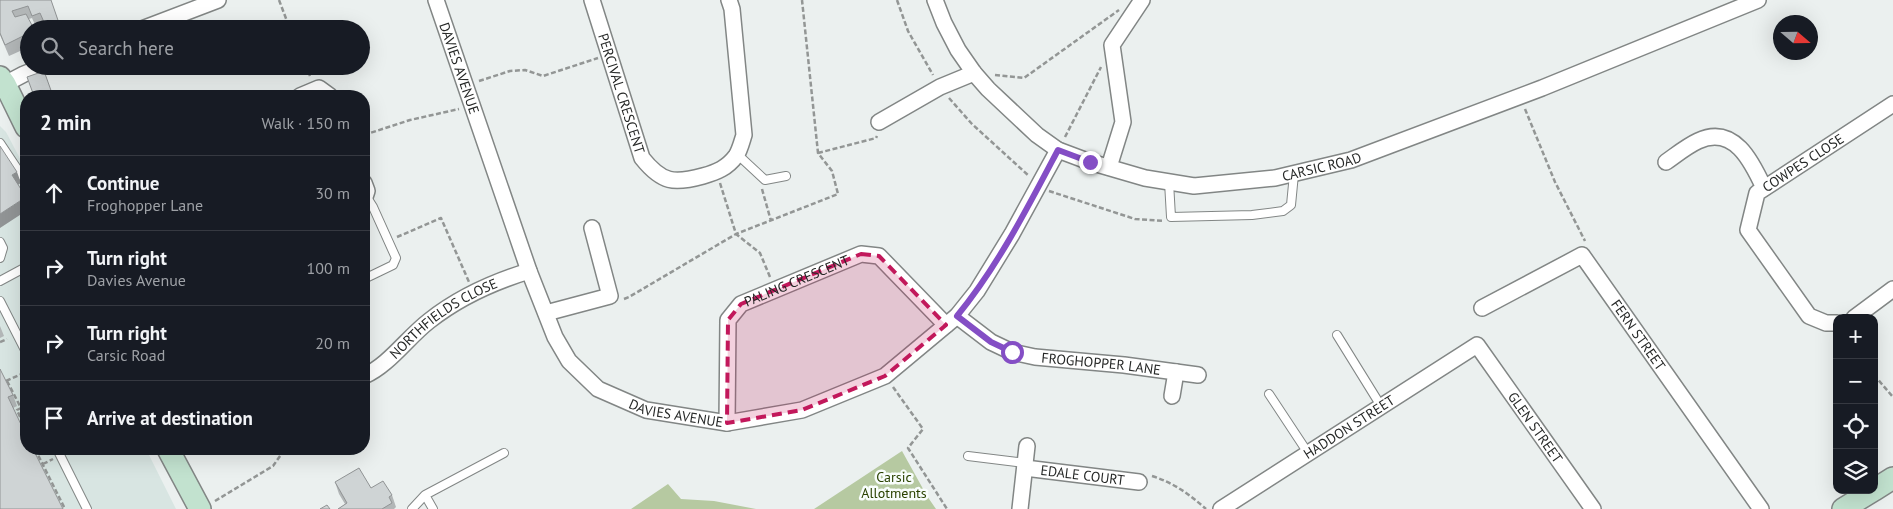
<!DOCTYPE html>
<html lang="en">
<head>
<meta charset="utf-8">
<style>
  body { margin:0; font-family:"PT Sans",sans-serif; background:#242831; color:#f1f3f6 }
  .controls { position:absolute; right:15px; bottom:15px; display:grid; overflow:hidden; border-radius:10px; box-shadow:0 5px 20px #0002 }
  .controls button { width:45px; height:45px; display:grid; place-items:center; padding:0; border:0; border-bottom:1px solid #363941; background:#171b24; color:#f1f3f6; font:25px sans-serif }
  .compass { position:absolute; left:1773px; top:15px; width:45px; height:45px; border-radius:50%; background:#171b24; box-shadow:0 5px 20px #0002; rotate:110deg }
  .stop { position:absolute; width:15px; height:15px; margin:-11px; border:4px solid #844ec5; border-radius:50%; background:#fff }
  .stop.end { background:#844ec5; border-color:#fff; box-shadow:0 1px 5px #0008 }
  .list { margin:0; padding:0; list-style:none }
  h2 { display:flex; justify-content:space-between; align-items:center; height:65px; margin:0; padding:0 20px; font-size:21px }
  h2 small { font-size:16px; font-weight:400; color:#9ea1a6 }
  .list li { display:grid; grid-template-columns:32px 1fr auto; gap:15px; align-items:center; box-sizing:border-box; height:75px; padding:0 20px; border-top:1px solid #363941 }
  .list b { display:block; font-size:19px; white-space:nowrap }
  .list p { margin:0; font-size:16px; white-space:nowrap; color:#9ea1a6 }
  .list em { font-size:16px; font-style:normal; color:#9ea1a6 }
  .icon { flex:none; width:28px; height:28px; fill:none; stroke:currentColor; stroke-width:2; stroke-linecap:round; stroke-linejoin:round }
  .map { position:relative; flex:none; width:1893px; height:509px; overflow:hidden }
  .search { position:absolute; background:#171b24; box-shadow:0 5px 20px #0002; left:20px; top:20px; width:350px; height:55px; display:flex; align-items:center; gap:12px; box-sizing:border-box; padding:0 18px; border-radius:28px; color:#9ea1a6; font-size:19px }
  .panel { position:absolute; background:#171b24; box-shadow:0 5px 20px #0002; left:20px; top:90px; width:350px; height:365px; border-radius:20px }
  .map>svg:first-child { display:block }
  .built { fill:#d8e5e2 }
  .green { fill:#b6c9a1 }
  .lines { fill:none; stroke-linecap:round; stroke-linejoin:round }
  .service-casing { stroke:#828685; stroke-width:10 }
  .minor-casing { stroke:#828685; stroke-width:18 }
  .secondary-casing { stroke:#828685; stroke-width:24 }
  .path { stroke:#939695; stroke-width:2.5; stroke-dasharray:5 2.5; stroke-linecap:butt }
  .service { stroke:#fff; stroke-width:8 }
  .minor { stroke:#fff; stroke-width:15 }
  .secondary { stroke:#c2e2cf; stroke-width:21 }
  .wall { fill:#b2b6b7 }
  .shaded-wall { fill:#919495 }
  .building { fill:#cfd4d5; stroke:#919495 }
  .route { stroke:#844ec5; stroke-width:6 }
  .marked { fill:#c2185b; fill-opacity:0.2; stroke:#c2185b; stroke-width:4; stroke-dasharray:10 6; stroke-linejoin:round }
  .labels { text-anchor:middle; stroke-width:5; stroke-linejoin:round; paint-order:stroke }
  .street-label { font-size:14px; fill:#262827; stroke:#f8fdfc }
  .park-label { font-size:14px; fill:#2a4201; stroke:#f8fdfc }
</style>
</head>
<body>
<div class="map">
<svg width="1893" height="509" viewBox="0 0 1893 509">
  <rect width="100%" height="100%" fill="#ebf0ef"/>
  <path class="built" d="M 0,126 L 6,132 L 26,170 L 26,449 L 146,449 L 176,509 L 0,509 Z"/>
  <path class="green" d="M 902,451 L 927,496 L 936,509 L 814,509 Z
    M 668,484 L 681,499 L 714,501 L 756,509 L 631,509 Z"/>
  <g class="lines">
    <g class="service-casing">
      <path id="service" d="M 0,143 L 26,182
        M 737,154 L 765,180 L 786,176
        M 1169,182 L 1171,217 L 1252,215 L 1283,211 L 1291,205 L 1294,174
        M 0,242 L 3,248 L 0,258
        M 364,279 L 393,265 L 396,258 L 373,207 L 366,196
        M 0,281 L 26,267
        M 0,301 L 26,352
        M 1337,335 L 1381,406
        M 1269,394 L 1308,453
        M 57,449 L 87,509
        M 968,456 L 1025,463
        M 425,495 L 504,453
        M 412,509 L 425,495 L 433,509"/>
    </g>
    <g class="minor-casing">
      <g id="minor">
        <path id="s1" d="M 436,0 L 529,271 L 555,337 L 569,361 L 598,389 L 646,410 L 727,423 L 802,410 L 885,376 L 957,316 L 977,291 L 1012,234 L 1058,150"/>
        <path id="s2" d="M 592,0 L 642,158 C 662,183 674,184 703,176 C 717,172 727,168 736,156 C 740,150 742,141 744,135 L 732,9 L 729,0"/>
        <path id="s3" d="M 935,0 L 944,23 L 958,50 L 974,73 L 988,89 L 1037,135 L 1058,150 L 1090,162 L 1145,178 L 1194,186 L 1275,178 L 1351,160 L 1542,88 L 1758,0"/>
        <path d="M 142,29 L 218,0"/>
        <path d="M 5,84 L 24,74 L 44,66"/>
        <path d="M 300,96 L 319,88 L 330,96"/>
        <path d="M 879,122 L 940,87 L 974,73"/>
        <path d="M 1666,162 C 1676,155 1687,146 1698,141 C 1734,124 1752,162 1764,188"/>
        <path d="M 1109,167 L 1123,122 L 1112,45 L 1142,0"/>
        <path d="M 364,183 L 367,191 L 364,200"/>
        <path id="s4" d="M 1482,308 L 1582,255 L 1761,509"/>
        <path d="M 546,313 L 610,296 L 592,228"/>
        <path id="s5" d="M 957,316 L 991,342 L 1012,352 L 1035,357 L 1124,365 L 1198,375"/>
        <path d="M 1854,318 L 1893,289"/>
        <path id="s6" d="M 1837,323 L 1826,323 L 1809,316 L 1748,230 L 1757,193 L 1893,104"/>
        <path id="s7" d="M 364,376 C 389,365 407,338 429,321 C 458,298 493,282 529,271"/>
        <path d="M 1172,396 L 1176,372"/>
        <path id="s8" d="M 727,423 L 728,320 L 741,304 L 861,254 L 879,256 L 946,325"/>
        <path id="s9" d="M 1025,468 L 1139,482"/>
        <path d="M 1020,509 L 1027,446"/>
        <path id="s10" d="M 1221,509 L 1477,345 L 1593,509"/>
      </g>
    </g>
    <g class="secondary-casing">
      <path id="secondary" d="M 0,77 L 5,84 L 26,127
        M 168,449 L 200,509
        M 1874,490 L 1893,478
        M 1843,509 L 1874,490"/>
    </g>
    <path class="path" d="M 279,0 L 290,29
      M 897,0 L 908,31 L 933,75
      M 306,66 L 310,76
      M 995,75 L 1024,78 L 1119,10
      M 479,81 L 510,71 L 525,70 L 543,76 L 598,58
      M 949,98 L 972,124 L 1029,176
      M 1525,109 L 1555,182 L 1585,241
      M 364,135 L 410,120 L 459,109
      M 1065,137 L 1101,67
      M 818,153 L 876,138 L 877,136
      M 720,183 L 736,234 L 760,253 L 770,277
      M 762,189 L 771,221
      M 1049,191 L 1135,219 L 1164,221
      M 397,237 L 441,218 L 469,282
      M 624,299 L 629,297 L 736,234 L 838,194 L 832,171 L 818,153 L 802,0
      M 0,342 L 7,339
      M 1874,375 L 1893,397
      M 6,381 L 26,372
      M 7,381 L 21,408 L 17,410 L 26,430
      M 893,387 L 923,429 L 908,448 L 947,509
      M 35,449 L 65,509
      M 43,464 L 53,459
      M 1152,476 C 1174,483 1189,494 1206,509
      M 215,501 L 273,466 L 285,449"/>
    <use href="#service" class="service"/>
    <use href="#minor" class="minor"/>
    <use href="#secondary" class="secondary"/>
  </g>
  <path class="wall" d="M 0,0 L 51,0 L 61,29 L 46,29 L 44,25 L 36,27 L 32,18 L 29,19 L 29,47 L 9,56 L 0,35 Z
    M 364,290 L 367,298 L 364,300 Z
    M 0,326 L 4,336 L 0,338 Z
    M 0,369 L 13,395 L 17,406 L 13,408 L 0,509 Z
    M 335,482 L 371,488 L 392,495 L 396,507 L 394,509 L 338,509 L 345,504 L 339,494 Z"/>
  <path class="shaded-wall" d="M 17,172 L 21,183 L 16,186 L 12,175 Z
    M 26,197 L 26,211 L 0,228 L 0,214 Z"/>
  <path class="building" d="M 0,0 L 51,0 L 61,29 L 47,29 L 40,13 L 32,16 L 28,6 L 12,11 L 15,17 L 26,14 L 34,29 L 29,29 L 29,33 L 5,45 L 0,33 Z
    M 44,71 L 53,96 L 34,96 L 27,77 Z
    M 0,146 L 17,172 L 12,175 L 26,197 L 0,214 Z
    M 0,369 L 13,395 L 8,397 L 26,435 L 26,449 L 33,449 L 63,509 L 0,509 Z
    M 359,468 L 371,488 L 383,481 L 392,495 L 389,497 L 392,503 L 382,509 L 338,509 L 347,503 L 335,482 Z
    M 327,505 L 330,509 L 320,509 Z"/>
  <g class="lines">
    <path class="route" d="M 1012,352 L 991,342 L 957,316 C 998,266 1028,207 1058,150 L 1090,162"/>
  </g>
  <path class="marked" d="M 861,254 L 879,256 L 946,325 L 885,376 L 802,410 L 727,423 L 728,320 L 741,304 Z"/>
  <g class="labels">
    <g class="street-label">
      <text dy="5" stroke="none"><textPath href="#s1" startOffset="72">DAVIES AVENUE</textPath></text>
      <text dy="5" stroke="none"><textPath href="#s2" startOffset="98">PERCIVAL CRESCENT</textPath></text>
      <text dy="5" stroke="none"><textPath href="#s6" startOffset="228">COWPES CLOSE</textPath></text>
      <text dy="5" stroke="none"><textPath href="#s3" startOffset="468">CARSIC ROAD</textPath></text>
      <text dy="5" stroke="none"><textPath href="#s8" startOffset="184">PALING CRESCENT</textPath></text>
      <text dy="5" stroke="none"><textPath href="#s7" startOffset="99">NORTHFIELDS CLOSE</textPath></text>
      <text dy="5" stroke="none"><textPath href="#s4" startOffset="211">FERN STREET</textPath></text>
      <text dy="5" stroke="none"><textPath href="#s5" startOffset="156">FROGHOPPER LANE</textPath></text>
      <text dy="5" stroke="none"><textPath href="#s1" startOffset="508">DAVIES AVENUE</textPath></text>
      <text dy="5" stroke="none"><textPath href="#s10" startOffset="152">HADDON STREET</textPath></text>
      <text dy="5" stroke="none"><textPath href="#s10" startOffset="405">GLEN STREET</textPath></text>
      <text dy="5" stroke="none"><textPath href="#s9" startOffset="58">EDALE COURT</textPath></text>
    </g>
    <g class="park-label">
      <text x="894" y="482">Carsic<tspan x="894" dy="16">Allotments</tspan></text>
    </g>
  </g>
</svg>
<div class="controls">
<button>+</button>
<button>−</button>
<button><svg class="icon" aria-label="locate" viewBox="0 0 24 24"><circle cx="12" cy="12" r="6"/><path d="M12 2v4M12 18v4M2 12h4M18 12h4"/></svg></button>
<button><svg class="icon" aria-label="layers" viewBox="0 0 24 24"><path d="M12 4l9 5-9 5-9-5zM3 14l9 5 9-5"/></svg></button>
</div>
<svg class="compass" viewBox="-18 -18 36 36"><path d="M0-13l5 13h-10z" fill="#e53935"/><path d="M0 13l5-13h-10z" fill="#9ea1a6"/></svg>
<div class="stop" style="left:1012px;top:352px"></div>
<div class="stop end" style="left:1090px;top:162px"></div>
<div class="search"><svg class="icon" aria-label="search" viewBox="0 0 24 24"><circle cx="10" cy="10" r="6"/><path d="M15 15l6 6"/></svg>Search here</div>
<section class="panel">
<h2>2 min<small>Walk · 150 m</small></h2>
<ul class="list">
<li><svg class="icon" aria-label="ahead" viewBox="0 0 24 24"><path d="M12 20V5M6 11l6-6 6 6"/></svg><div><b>Continue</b><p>Froghopper Lane</p></div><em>30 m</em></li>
<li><svg class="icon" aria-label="right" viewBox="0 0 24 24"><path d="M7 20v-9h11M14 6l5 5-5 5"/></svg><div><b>Turn right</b><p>Davies Avenue</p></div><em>100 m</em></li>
<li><svg class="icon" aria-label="right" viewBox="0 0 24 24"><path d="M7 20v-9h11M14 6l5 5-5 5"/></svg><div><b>Turn right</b><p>Carsic Road</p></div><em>20 m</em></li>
<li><svg class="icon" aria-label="arrive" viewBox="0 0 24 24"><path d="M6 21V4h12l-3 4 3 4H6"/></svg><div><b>Arrive at destination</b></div></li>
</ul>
</section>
</div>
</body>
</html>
